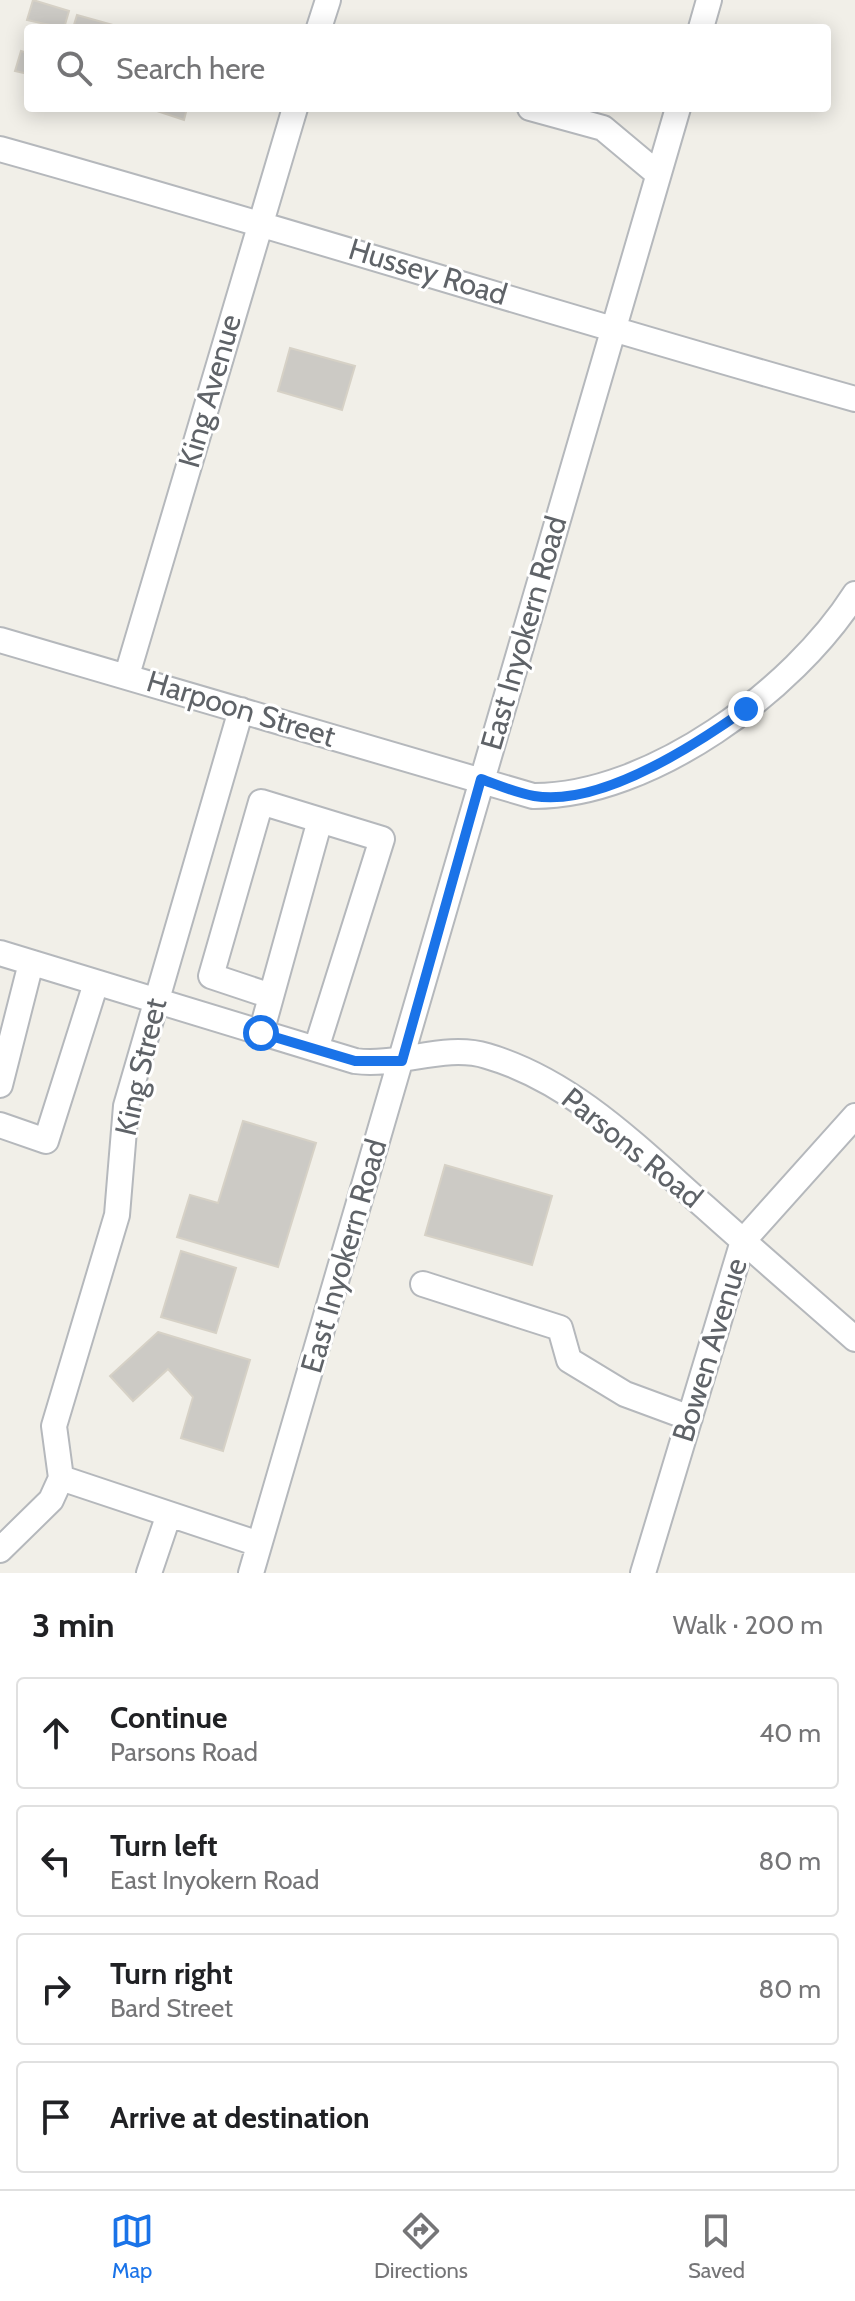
<!DOCTYPE html>
<html lang="en">
<head>
<meta charset="utf-8">
<style>
  body { margin:0; font-family:Cabin,sans-serif; background:#f2f2f2; color:#202124 }
  .stop { position:absolute; width:24px; height:24px; margin:-18px; border:6px solid #1a73e8; border-radius:50%; background:#fff }
  .stop.end { background:#1a73e8; border-color:#fff; box-shadow:0 2px 8px #0008 }
  .list { margin:0; padding:0; list-style:none }
  h2 { display:flex; justify-content:space-between; align-items:center; height:104px; margin:0; padding:0 32px; font-size:34px }
  h2 small { font-size:26px; font-weight:400; color:#757577 }
  .list li { display:grid; grid-template-columns:52px 1fr auto; gap:24px; align-items:center; box-sizing:border-box; height:112px; margin:0 16px 16px; padding:0 16px; border:2px solid #e0e0e0; border-radius:8px }
  .list b { display:block; font-size:30px; white-space:nowrap }
  .list p { margin:0; font-size:26px; white-space:nowrap; color:#757577 }
  .list em { font-size:26px; font-style:normal; color:#757577 }
  .icon { flex:none; width:44px; height:44px; fill:none; stroke:currentColor; stroke-width:2; stroke-linecap:round; stroke-linejoin:round }
  .map { position:relative; flex:none; width:855px; height:1573px; overflow:hidden }
  .search { position:absolute; background:#fff; box-shadow:0 4px 20px #0003; left:24px; right:24px; top:24px; height:88px; display:flex; align-items:center; gap:20px; box-sizing:border-box; padding:0 28px; border-radius:8px; color:#757577; font-size:30px }
  .sheet { height:616px; background:#fff }
  nav { display:flex; justify-content:space-around; align-items:center; box-sizing:border-box; height:112px; border-top:2px solid #e0e0e0; background:#fff; font-size:22px; color:#757577 }
  nav a { display:grid; justify-items:center; gap:4px }
  nav .on { color:#1a73e8 }
  .map>svg:first-child { display:block }
  .building { fill:#cccac5; stroke:#d6d1c6; stroke-width:2 }
  .lines { fill:none; stroke-linecap:round; stroke-linejoin:round }
  .minor-casing { stroke:#b5b8bc; stroke-width:28 }
  .minor { stroke:#fff; stroke-width:24 }
  .route { stroke:#1a73e8; stroke-width:10 }
  .labels { text-anchor:middle; stroke-width:6; stroke-linejoin:round; paint-order:stroke }
  .street-label { font-size:30px; fill:#5f6368; stroke:#fff }
</style>
</head>
<body>
<div class="map">
<svg width="855" height="1573" viewBox="0 0 855 1573">
  <rect width="100%" height="100%" fill="#f1efe8"/>
  <path class="building" d="M 33,0 L 69,11 L 64,28 L 27,20 Z
    M 77,15 L 113,25 L 113,28 L 73,28 Z
    M 21,51 L 28,53 L 28,74 L 15,71 Z
    M 148,108 L 187,108 L 184,120 Z
    M 290,348 L 355,366 L 342,410 L 278,391 Z
    M 243,1121 L 316,1143 L 278,1267 L 177,1237 L 190,1195 L 218,1203 Z
    M 445,1165 L 552,1196 L 532,1265 L 425,1235 Z
    M 181,1251 L 236,1268 L 216,1333 L 161,1317 Z
    M 158,1332 L 250,1360 L 223,1451 L 181,1438 L 193,1397 L 168,1369 L 133,1401 L 110,1376 Z"/>
  <g class="lines">
    <g class="minor-casing">
      <path id="minor" d="M 319,28 L 328,0
        M 701,28 L 709,0
        M 530,108 L 603,128 L 658,174
        M 0,149 C 286,229 569,319 855,399
        M 0,640 L 533,796 C 650,797 794,690 855,594
        M 127,675 L 295,108
        M 0,953 L 355,1061 C 399,1067 444,1043 487,1056 C 573,1081 639,1149 705,1207 C 754,1251 805,1295 855,1339
        M 271,996 L 211,976 L 261,802 L 382,839 L 316,1049
        M 261,1033 L 320,820
        M 0,1085 L 31,963
        M 0,1125 L 46,1141 L 96,983
        M 423,1284 L 560,1328 L 569,1360 L 625,1394 L 690,1418
        M 61,1478 L 259,1544
        M 0,1550 L 51,1500 L 61,1478 L 54,1426 L 117,1215 L 126,1106 L 241,710
        M 149,1573 L 169,1514
        M 251,1573 L 678,108
        M 643,1573 L 743,1241 L 855,1116"/>
    </g>
    <use href="#minor" class="minor"/>
  </g>
  <g class="lines">
    <path class="route" d="M 261,1033 L 355,1061 L 402,1061 L 481,779 C 498,785 516,793 534,796 C 600,807 694,746 746,709"/>
  </g>
  <g class="labels">
    <g class="street-label">
      <text transform="translate(428 272) rotate(17)" y="10">Hussey Road</text>
      <text transform="translate(210 391) rotate(-74)" y="10">King Avenue</text>
      <text transform="translate(524 633) rotate(-74)" y="10">East Inyokern Road</text>
      <text transform="translate(241 709) rotate(17)" y="10">Harpoon Street</text>
      <text transform="translate(141 1067) rotate(-77)" y="10">King Street</text>
      <text transform="translate(632 1148) rotate(39)" y="10">Parsons Road</text>
      <text transform="translate(344 1256) rotate(-74)" y="10">East Inyokern Road</text>
      <text transform="translate(710 1350) rotate(-73)" y="10">Bowen Avenue</text>
    </g>
  </g>
</svg>
<div class="stop" style="left:261px;top:1033px"></div>
<div class="stop end" style="left:746px;top:709px"></div>
<div class="search"><svg class="icon" aria-label="search" viewBox="0 0 24 24"><circle cx="10" cy="10" r="6"/><path d="M15 15l6 6"/></svg>Search here</div>
</div>
<section class="sheet">
<h2>3 min<small>Walk · 200 m</small></h2>
<ul class="list">
<li><svg class="icon" aria-label="ahead" viewBox="0 0 24 24"><path d="M12 20V5M6 11l6-6 6 6"/></svg><div><b>Continue</b><p>Parsons Road</p></div><em>40 m</em></li>
<li><svg class="icon" aria-label="left" viewBox="0 0 24 24"><path d="M17 20v-9H6M10 6l-5 5 5 5"/></svg><div><b>Turn left</b><p>East Inyokern Road</p></div><em>80 m</em></li>
<li><svg class="icon" aria-label="right" viewBox="0 0 24 24"><path d="M7 20v-9h11M14 6l5 5-5 5"/></svg><div><b>Turn right</b><p>Bard Street</p></div><em>80 m</em></li>
<li><svg class="icon" aria-label="arrive" viewBox="0 0 24 24"><path d="M6 21V4h12l-3 4 3 4H6"/></svg><div><b>Arrive at destination</b></div></li>
</ul>
</section>
<nav>
<a class="on"><svg class="icon" aria-label="map" viewBox="0 0 24 24"><path d="M3 6l6-2 6 2 6-2v14l-6 2-6-2-6 2zM9 4v14M15 6v14"/></svg>Map</a>
<a><svg class="icon" aria-label="directions" viewBox="0 0 24 24"><path d="M12 3l9 9-9 9-9-9zM9 14v-3h6M13 9l2 2-2 2"/></svg>Directions</a>
<a><svg class="icon" aria-label="saved" viewBox="0 0 24 24"><path d="M7 4h10v16l-5-4-5 4z"/></svg>Saved</a>
</nav>
</body>
</html>
